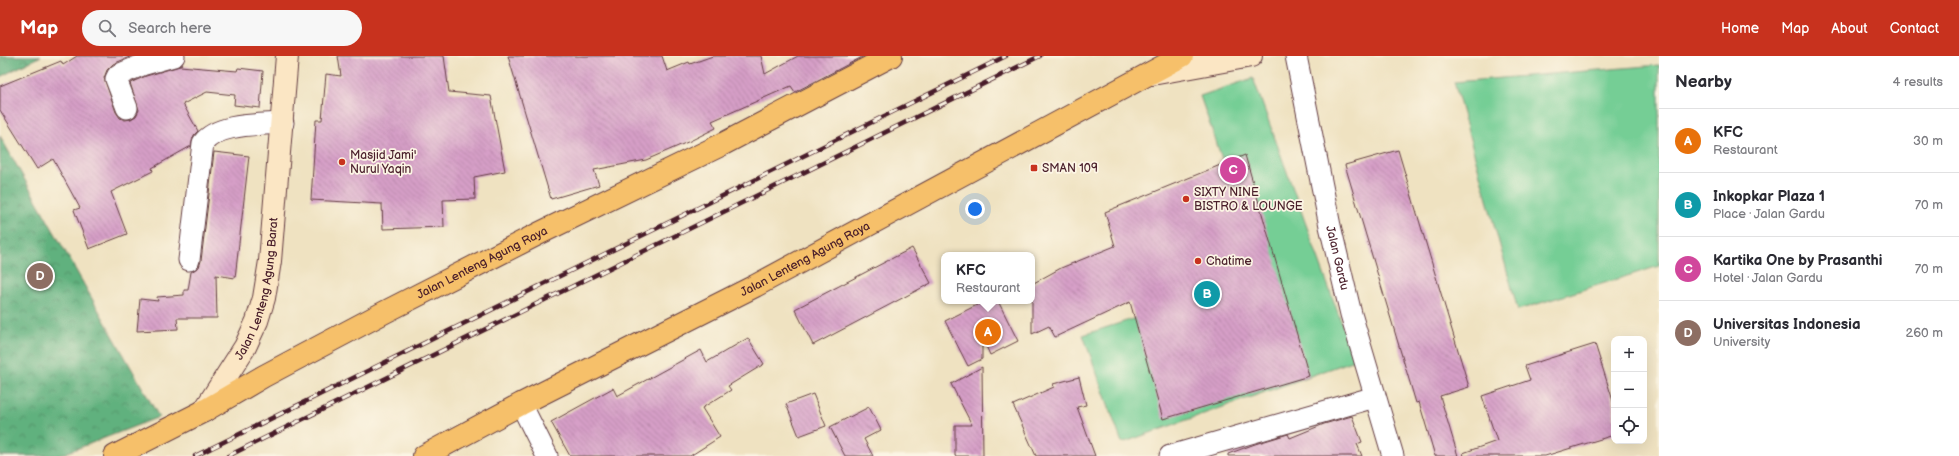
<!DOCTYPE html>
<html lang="en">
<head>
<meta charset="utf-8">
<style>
  body { margin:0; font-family:"Balsamiq Sans",sans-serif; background:#f7f7f7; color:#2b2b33 }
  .controls { position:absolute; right:12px; bottom:12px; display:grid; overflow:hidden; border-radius:8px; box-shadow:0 4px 16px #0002 }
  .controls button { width:36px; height:36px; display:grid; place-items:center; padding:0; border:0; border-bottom:1px solid #e1e1e2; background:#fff; color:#2b2b33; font:20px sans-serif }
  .you { position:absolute; left:975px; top:153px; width:14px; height:14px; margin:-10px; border:3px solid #fff; border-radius:50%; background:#1a73e8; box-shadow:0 0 0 6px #1a73e833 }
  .badge { display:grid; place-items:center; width:26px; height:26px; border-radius:50%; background:#c8321e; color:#fff; font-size:13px; font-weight:700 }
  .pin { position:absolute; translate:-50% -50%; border:2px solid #fff; box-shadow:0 1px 4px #0006 }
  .popup { position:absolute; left:941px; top:196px; width:94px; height:52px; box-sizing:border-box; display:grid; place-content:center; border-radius:8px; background:#fff; filter:drop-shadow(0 1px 3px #0005); font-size:13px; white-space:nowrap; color:#7c7c81 }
  .popup b { font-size:15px; color:#2b2b33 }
  .popup::after { content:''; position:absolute; left:50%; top:100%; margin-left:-8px; border:8px solid transparent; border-top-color:#fff }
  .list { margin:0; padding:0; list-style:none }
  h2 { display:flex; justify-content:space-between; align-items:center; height:52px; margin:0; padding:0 16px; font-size:17px }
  h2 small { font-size:13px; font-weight:400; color:#7c7c81 }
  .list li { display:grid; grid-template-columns:26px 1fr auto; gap:12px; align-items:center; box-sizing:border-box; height:64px; padding:0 16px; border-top:1px solid #e1e1e2 }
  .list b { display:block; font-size:15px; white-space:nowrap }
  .list p { margin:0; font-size:13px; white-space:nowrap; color:#7c7c81 }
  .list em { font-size:13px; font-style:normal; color:#7c7c81 }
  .icon { flex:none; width:22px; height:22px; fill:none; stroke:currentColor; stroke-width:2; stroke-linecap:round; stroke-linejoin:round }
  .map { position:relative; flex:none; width:1659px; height:400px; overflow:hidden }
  header { display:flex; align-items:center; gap:24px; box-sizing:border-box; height:56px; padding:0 20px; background:#c8321e; color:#fff }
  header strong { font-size:19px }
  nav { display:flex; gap:22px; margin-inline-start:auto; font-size:14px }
  .search { width:280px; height:36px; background:#f7f7f7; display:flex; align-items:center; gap:10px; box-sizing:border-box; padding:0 14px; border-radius:22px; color:#7c7c81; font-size:15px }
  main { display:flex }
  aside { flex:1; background:#fff }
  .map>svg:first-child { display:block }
  .grass { fill:#75ce95; stroke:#607660 }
  .forest { fill:url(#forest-crowns); stroke:#556854 }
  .building { fill:url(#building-back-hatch) }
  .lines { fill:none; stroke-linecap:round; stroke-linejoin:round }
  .minor-casing { stroke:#633c42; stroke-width:23 }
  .secondary-casing { stroke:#633c42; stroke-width:24 }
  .primary-casing { stroke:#633c42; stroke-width:24 }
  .minor { stroke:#fff; stroke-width:21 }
  .secondary { stroke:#fbe6c4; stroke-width:22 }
  .primary { stroke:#f6c06b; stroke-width:22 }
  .rail-casing { stroke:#4a1f2b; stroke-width:4.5 }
  .rail { stroke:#fcf5e5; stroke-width:3; stroke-dasharray:9; stroke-linecap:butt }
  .poi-dot { fill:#c8321e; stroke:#fcf5e5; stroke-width:1.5 }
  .labels { text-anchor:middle; stroke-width:3.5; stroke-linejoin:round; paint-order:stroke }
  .poi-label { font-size:12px; fill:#4a1f2b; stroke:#fcf5e5; text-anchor:start }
  .street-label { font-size:12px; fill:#4a1f2b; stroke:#fcf5e5 }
</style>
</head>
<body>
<header>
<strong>Map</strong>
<div class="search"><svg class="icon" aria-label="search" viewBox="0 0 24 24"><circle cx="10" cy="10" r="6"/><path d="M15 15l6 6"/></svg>Search here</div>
<nav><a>Home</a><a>Map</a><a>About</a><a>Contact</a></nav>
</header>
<main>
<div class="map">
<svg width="1659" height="400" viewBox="0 0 1659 400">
  <defs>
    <pattern id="forest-crowns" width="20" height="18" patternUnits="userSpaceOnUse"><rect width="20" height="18" fill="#60b17e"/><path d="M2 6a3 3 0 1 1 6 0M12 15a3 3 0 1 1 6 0" fill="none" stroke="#518f67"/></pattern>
    <pattern id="building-back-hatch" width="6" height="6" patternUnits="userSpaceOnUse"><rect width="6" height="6" fill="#d69fc7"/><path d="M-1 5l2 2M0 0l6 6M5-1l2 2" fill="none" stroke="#b081a2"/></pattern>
  </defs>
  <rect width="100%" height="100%" fill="#fcf5e5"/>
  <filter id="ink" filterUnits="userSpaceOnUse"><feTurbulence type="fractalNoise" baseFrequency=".025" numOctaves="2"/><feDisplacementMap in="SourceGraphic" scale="8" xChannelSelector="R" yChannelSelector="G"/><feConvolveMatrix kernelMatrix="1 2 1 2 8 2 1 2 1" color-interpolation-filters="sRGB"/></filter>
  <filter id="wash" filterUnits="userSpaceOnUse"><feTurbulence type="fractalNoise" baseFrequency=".012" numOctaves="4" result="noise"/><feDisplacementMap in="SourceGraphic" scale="16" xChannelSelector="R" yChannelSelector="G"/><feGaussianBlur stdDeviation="0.9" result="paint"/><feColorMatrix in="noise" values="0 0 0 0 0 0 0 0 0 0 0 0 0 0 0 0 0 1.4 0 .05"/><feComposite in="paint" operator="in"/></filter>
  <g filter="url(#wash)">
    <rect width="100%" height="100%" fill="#efe2c1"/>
    <path class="grass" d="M 1659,9 L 1659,210 L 1518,254 L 1454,26 Z
      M 1253,22 L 1355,304 L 1122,387 L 1083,279 L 1145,259 L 1226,114 L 1200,40 Z"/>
    <path class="forest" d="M 0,0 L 41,0 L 0,21 Z
      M 0,80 L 159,361 L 58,400 L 0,400 Z"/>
    <g id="blocks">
      <path class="building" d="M 77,0 L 132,0 L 113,8 L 107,14 L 104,22 L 116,56 L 120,62 L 125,64 L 131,63 L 136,60 L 139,54 L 130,27 L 146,20 L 180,10 L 237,15 L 238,12 L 263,15 L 260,52 L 234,49 L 235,39 L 207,36 L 183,48 L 198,75 L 194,79 L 191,90 L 152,112 L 153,115 L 111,136 L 127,178 L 89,193 L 74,154 L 80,152 L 53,103 L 37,113 L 0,54 L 0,30 L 61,5 L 63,9 Z
        M 338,0 L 444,0 L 449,36 L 491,40 L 505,115 L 474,121 L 475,143 L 443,144 L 444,171 L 383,173 L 382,148 L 311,144 L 316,64 L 322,64 L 326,18 L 341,20 Z
        M 508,0 L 662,0 L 667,15 L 689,6 L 690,8 L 713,0 L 761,0 L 765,18 L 798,0 L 864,0 L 795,36 L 791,30 L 712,65 L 716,72 L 690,85 L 646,104 L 594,114 L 599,129 L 551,143 Z
        M 1398,94 L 1469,331 L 1440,340 L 1458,400 L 1435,400 L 1419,346 L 1416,347 L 1345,109 Z
        M 214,96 L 249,100 L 235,222 L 216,219 L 217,262 L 177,262 L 178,273 L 137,275 L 140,243 L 158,245 L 157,241 L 184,239 L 184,234 L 188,234 L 191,216 L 199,211 L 201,205 Z
        M 1245,99 L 1309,320 L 1163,363 L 1130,246 L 1055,281 L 1049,270 L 1032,278 L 1032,228 L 1061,212 L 1115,190 L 1105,156 Z
        M 912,192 L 931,227 L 813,289 L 795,253 Z
        M 985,245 L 998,245 L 1018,285 L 990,299 L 982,281 L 982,303 L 968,310 L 945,265 Z
        M 748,282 L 764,308 L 728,330 L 731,334 L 702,352 L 720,381 L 690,400 L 570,400 L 551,366 L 613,332 L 617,340 L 701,294 L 707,306 Z
        M 1595,288 L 1614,348 L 1614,379 L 1545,400 L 1464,400 L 1463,397 L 1497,385 L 1482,340 L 1530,324 L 1525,310 Z
        M 982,311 L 983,400 L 955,400 L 955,369 L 972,369 L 951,328 Z
        M 1079,321 L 1086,349 L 1077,351 L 1095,400 L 1036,400 L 1013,349 L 1054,331 L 1053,328 Z
        M 813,338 L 826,370 L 799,380 L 786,348 Z
        M 869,351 L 881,374 L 864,383 L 873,400 L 845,400 L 830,371 Z
        M 1352,360 L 1362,386 L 1357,388 L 1362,400 L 1228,400 L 1228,398 L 1255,388 L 1288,378 L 1290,382 L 1324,368 Z"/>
    </g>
  </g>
  <g filter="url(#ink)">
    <use href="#blocks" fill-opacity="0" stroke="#633c42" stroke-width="1"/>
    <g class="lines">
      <g class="minor-casing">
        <g id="minor">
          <path id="s1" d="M 1296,0 L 1330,170 L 1351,258 L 1393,400"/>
          <path d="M 127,52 L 116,23 L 118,19 L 142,9 L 174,0"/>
          <path d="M 189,204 L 203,87 C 218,67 259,69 283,67"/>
          <path d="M 521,348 L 547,400"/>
          <path d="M 1170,400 L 1375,341"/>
        </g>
      </g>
      <g class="secondary-casing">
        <g id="secondary">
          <path d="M 1152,18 L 1251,0"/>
          <path id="s2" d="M 204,355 L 245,291 L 257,265 L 264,242 L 270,205 L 287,0"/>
        </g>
      </g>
      <g class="primary-casing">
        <g id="primary">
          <path id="s3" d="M 115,400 L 204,355 L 264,320 L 385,256 L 540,177 L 723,88 L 891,0"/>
          <path id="s4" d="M 424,400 L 521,348 L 755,230 L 1182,0"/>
        </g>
      </g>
      <use href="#minor" class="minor"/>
      <use href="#secondary" class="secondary"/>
      <use href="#primary" class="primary"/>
      <g class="rail-casing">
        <path id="rail" d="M 195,400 L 1006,0
          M 228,400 L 1040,0"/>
      </g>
      <use href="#rail" class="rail"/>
    </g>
  </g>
  <g class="poi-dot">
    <circle cx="342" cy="106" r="4"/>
    <rect x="1030" y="108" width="8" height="8" rx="2"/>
    <circle cx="1186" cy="143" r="4"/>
    <circle cx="1198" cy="205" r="4"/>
  </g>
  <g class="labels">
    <g class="poi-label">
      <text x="350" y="103">Masjid Jami'<tspan x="350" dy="14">Nurul Yaqin</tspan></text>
      <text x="1042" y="116">SMAN 109</text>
      <text x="1194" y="140">SIXTY NINE<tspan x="1194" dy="14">BISTRO &amp; LOUNGE</tspan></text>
      <text x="1206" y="209">Chatime</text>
    </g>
    <g class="street-label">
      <text dy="4" stroke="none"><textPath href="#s4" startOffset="429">Jalan Lenteng Agung Raya</textPath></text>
      <text dy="4" stroke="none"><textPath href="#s1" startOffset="206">Jalan Gardu</textPath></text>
      <text dy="4" stroke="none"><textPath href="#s3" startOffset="415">Jalan Lenteng Agung Raya</textPath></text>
      <text dy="4" stroke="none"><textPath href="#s2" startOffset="136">Jalan Lenteng Agung Barat</textPath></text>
    </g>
  </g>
</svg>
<div class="controls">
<button>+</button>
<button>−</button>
<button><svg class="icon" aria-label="locate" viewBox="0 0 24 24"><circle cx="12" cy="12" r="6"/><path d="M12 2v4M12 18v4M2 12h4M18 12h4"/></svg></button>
</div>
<div class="you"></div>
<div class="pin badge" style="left:988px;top:276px;background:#e8710a">A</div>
<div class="popup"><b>KFC</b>Restaurant</div>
<div class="pin badge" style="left:1207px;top:238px;background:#0f9aa8">B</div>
<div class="pin badge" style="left:1233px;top:114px;background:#d1479c">C</div>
<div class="pin badge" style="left:40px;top:220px;background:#8d6e63">D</div>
</div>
<aside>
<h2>Nearby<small>4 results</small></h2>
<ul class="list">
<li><span class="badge" style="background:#e8710a">A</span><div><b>KFC</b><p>Restaurant</p></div><em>30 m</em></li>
<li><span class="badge" style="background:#0f9aa8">B</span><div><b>Inkopkar Plaza 1</b><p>Place · Jalan Gardu</p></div><em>70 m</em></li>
<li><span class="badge" style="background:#d1479c">C</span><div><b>Kartika One by Prasanthi</b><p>Hotel · Jalan Gardu</p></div><em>70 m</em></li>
<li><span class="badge" style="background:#8d6e63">D</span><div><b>Universitas Indonesia</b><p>University</p></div><em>260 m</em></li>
</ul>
</aside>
</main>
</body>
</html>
